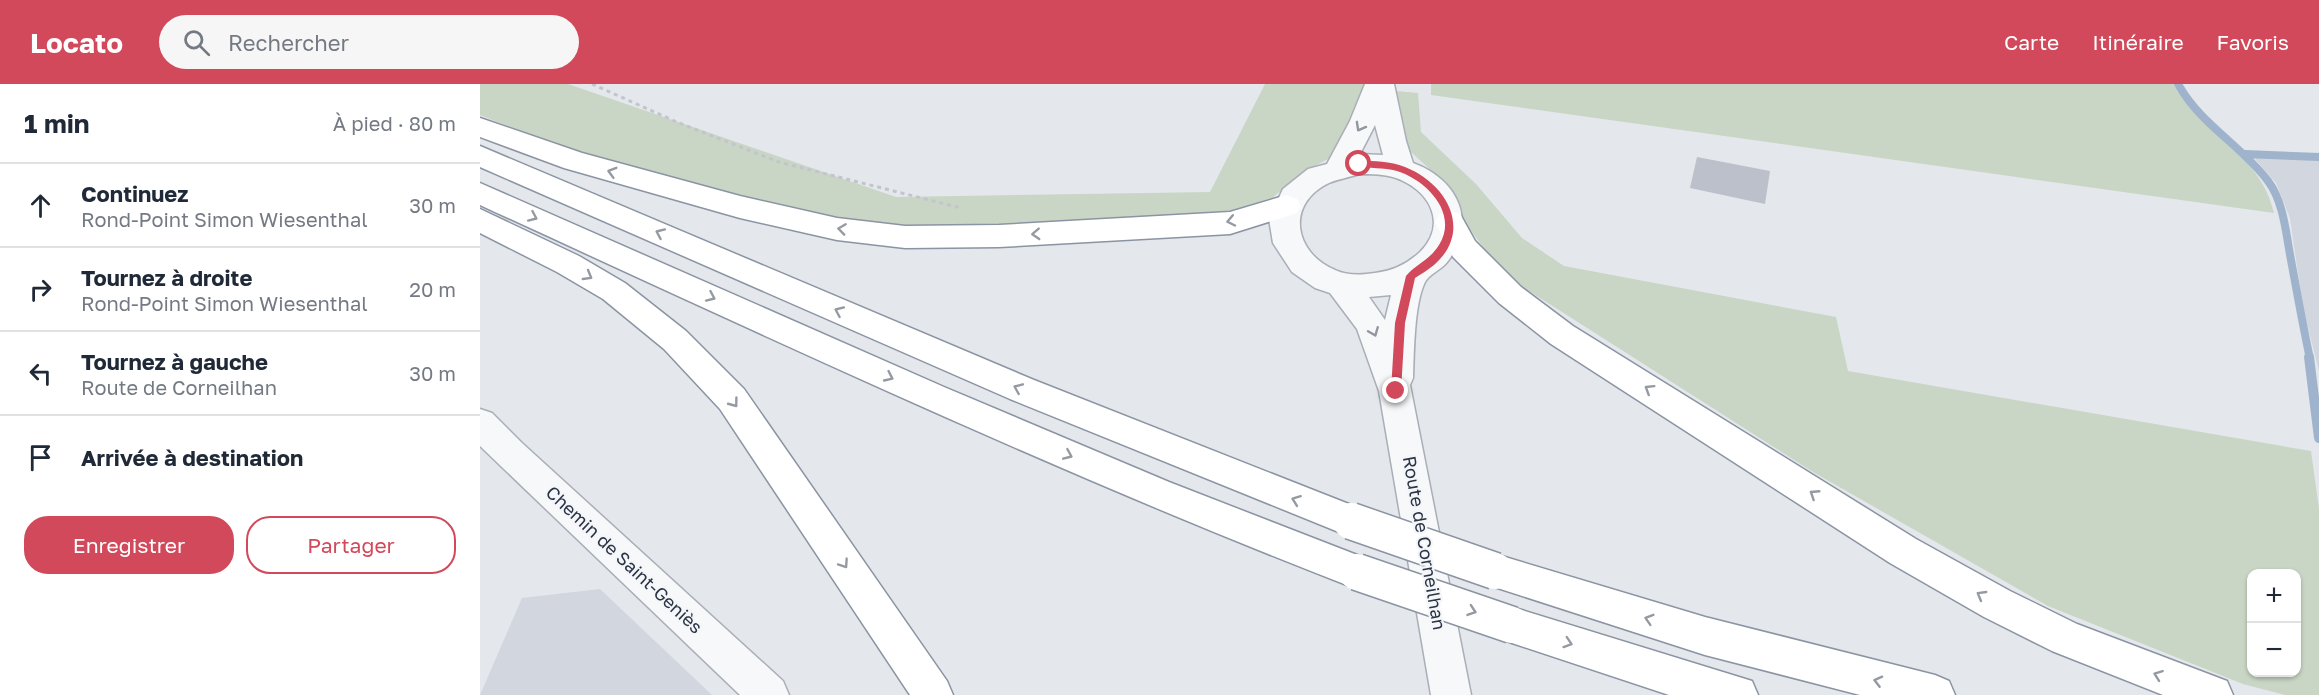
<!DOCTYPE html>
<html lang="fr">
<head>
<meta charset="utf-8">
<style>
  body { margin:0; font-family:"Golos Text",sans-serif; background:#f6f6f7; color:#1f2937 }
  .controls { position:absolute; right:18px; bottom:18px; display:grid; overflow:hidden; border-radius:12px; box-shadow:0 2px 4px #0004 }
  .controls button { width:54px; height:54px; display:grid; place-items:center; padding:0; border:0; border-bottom:2px solid #e0e1e3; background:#fff; color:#1f2937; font:30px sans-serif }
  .stop { position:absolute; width:18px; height:18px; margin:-14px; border:4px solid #d1495b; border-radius:50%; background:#fff }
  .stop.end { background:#d1495b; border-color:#fff; box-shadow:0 2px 6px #0008 }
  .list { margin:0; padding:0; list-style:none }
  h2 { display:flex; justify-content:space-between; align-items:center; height:78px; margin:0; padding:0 24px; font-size:26px }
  h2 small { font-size:20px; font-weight:400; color:#747a83 }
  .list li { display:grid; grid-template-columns:39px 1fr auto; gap:18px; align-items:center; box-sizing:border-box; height:84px; padding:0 24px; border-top:2px solid #e0e1e3 }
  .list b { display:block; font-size:22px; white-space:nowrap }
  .list p { margin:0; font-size:20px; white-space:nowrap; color:#747a83 }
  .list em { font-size:20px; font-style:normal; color:#747a83 }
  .actions { display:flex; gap:12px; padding:18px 24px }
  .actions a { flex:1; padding:14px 0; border:2px solid #d1495b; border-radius:24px; text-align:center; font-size:21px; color:#d1495b }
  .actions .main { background:#d1495b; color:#fff }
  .icon { flex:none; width:33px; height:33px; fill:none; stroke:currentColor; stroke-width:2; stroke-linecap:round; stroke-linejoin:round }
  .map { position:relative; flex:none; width:1839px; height:611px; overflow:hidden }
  header { display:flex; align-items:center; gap:36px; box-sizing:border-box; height:84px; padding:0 30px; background:#d1495b; color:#fff }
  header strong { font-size:28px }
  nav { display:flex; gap:33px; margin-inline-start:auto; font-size:21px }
  .search { width:420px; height:54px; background:#f6f6f7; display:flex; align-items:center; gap:15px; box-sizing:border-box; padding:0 21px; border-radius:33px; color:#747a83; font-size:22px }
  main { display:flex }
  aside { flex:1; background:#fff }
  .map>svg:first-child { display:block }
  .built { fill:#d2d6de }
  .green { fill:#c9d6c5; fill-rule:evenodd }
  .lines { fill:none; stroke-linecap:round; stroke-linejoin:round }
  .stream-far1 { stroke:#9fb4cc; stroke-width:8 }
  .stream { stroke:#9fb4cc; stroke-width:10 }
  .building { fill:#bbc0ca }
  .minor-casing { stroke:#a9aeb7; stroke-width:3 }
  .highway-casing { stroke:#8b94a3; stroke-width:3 }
  .path { stroke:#c2c5cb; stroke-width:3; stroke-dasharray:4 4; stroke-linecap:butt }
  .minor { fill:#f7f8fa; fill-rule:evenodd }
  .highway { fill:#fff; fill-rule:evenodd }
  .highway-bridge-casing { stroke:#8b94a3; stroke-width:39; stroke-linecap:butt }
  .highway-bridge { stroke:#fff; stroke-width:36 }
  .oneway { stroke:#9196a0 }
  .oneway2 { stroke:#959aa2 }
  .route { fill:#d1495b }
  .labels { text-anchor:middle; stroke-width:4.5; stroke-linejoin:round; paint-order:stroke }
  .street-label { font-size:18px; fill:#2b3445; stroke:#f4f6f9 }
</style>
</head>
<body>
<header>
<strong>Locato</strong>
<div class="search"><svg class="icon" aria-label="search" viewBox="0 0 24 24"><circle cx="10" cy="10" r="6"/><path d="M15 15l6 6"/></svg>Rechercher</div>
<nav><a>Carte</a><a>Itinéraire</a><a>Favoris</a></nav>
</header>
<main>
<aside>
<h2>1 min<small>À pied · 80 m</small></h2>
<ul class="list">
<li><svg class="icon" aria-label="ahead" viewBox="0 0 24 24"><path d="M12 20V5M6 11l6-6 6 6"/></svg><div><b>Continuez</b><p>Rond-Point Simon Wiesenthal</p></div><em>30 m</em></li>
<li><svg class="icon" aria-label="right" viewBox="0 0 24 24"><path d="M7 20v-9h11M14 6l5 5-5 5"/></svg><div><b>Tournez à droite</b><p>Rond-Point Simon Wiesenthal</p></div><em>20 m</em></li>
<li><svg class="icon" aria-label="left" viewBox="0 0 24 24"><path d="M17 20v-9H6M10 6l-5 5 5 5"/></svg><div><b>Tournez à gauche</b><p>Route de Corneilhan</p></div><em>30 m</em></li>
<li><svg class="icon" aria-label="arrive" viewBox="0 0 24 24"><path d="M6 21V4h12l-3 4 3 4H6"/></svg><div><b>Arrivée à destination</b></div></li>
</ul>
<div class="actions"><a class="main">Enregistrer</a><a>Partager</a></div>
</aside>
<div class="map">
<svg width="1839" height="611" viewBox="0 0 1839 611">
  <rect width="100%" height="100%" fill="#e4e7ec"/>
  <path class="built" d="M 1778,73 L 1839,76 L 1839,287 L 1823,224 L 1810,134 L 1796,99 L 1775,75 Z
    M 120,505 L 232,611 L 0,611 L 42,514 Z"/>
  <path class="green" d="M 0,0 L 88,0 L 416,113 L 730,108 L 785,0 L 886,0 L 874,35 L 852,73 L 821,89 L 783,122 L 732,134 L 418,145 L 354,137 L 93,68 L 0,31 Z
    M 951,0 L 1693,0 C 1723,53 1780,68 1794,129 L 951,11 Z
    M 916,7 L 938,9 L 941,48 L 996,100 L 1042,154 L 1084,182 L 1356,233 L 1368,287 L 1831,367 L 1839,425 L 1839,611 L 1805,611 L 1763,600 L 1568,522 L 1333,388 L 1035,198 L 1008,170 L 989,144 L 968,102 L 931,68 L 924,59 L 916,29 ZM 1772,490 L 1816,490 L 1816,588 L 1772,588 Z"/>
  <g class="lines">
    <path class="stream-far1" d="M 1698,0 C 1720,40 1761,61 1788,97 C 1804,118 1806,151 1811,176 C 1817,209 1823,242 1830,275
      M 1765,70 L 1839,73"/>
    <path class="stream" d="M 1829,273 L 1839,354"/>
  </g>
  <path class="building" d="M 1217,73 L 1290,87 L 1285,120 L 1210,104 Z"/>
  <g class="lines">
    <g class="minor-casing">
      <path id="minor" d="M 885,0 L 914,0 L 926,57 L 933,79 C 977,95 998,137 968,177 C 963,185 949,190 945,198 C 934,220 934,269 933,294 L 930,301 L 991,611 L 951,611 L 899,307 L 877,245 L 850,209 L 835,204 L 812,188 L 793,159 L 789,135 L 803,105 L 828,85 L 847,80 L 870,37 ZM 895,41 L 903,71 L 880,70 ZM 880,90 C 891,90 905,90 916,94 C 950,106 968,140 940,168 C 927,180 913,187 895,189 C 882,191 868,192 855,186 C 814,169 805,120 849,99 C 858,95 870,93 880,90 ZM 911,211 L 905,236 L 889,213 Z
        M 0,325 L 12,329 L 42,359 L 303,597 L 309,611 L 260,611 L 0,362 Z"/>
    </g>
    <g class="highway-casing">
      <path id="highway" d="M 0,34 L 102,69 L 260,112 L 357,134 L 425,142 L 519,141 L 750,128 L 807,111 L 817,115 L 821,122 L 817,129 L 750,150 L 519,163 L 425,164 L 357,156 L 260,134 L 84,84 L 0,53 Z
        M 0,62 L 554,296 L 884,426 L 889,437 L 884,448 L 871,453 L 530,315 L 0,83 Z
        M 0,99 L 464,303 L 689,398 L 890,476 L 895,488 L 890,500 L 877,505 C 579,390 290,254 0,121 Z
        M 0,125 L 99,172 L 145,199 L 206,247 L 264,305 L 467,597 L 473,611 L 430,611 L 240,325 L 184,265 L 123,215 L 77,188 L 0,149 Z
        M 970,127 L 980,130 L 995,157 L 1041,203 L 1093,242 L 1436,455 L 1530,507 L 1597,540 L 1747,597 L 1753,611 L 1683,611 L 1572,567 L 1504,533 L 1410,479 L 1071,260 L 1019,219 L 973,173 L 955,138 L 960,130 Z
        M 1015,470 L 1225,533 L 1455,591 L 1469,597 L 1475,611 L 1380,611 L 1225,571 L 1002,499 L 997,487 L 1002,475 Z
        M 1032,523 L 1272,597 L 1278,611 L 1189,611 L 1032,559 L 1019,554 L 1013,541 L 1019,528 Z"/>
    </g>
    <path class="path" d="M 112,0 L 199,39 L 299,78 L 481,124"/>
    <use href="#minor" class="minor"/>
    <use href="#highway" class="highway"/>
    <g class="highway-bridge-casing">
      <path id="highway-bridge" d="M 871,437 L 1015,487
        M 877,488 L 1032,541"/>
    </g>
    <use href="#highway-bridge" class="highway-bridge"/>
  </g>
  <defs><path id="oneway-chevron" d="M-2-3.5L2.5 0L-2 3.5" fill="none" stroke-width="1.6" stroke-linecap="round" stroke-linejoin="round" transform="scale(1.5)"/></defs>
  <g class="oneway">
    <use href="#oneway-chevron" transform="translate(880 43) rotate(119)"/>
    <use href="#oneway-chevron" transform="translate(894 248) rotate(68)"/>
  </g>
  <g class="oneway2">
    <use href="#oneway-chevron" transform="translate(132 88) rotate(-164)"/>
    <use href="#oneway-chevron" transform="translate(53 133) rotate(24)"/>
    <use href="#oneway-chevron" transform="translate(751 137) rotate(168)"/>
    <use href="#oneway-chevron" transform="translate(362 145) rotate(-172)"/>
    <use href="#oneway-chevron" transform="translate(180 149) rotate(-156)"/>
    <use href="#oneway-chevron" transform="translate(556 150) rotate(177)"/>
    <use href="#oneway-chevron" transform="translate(108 192) rotate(30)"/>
    <use href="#oneway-chevron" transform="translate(231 213) rotate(24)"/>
    <use href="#oneway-chevron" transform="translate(359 227) rotate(-156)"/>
    <use href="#oneway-chevron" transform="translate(409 293) rotate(25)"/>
    <use href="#oneway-chevron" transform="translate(538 304) rotate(-157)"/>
    <use href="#oneway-chevron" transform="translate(1169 305) rotate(-148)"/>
    <use href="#oneway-chevron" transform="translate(254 319) rotate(53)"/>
    <use href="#oneway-chevron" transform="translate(588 371) rotate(23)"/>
    <use href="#oneway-chevron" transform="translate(1334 410) rotate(-147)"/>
    <use href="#oneway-chevron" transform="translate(816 416) rotate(-159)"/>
    <use href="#oneway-chevron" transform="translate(364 480) rotate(56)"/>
    <use href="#oneway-chevron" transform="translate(1501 511) rotate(-150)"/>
    <use href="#oneway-chevron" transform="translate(992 527) rotate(19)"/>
    <use href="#oneway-chevron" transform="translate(1169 535) rotate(-163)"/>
    <use href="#oneway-chevron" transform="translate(1088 559) rotate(18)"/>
    <use href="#oneway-chevron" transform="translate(1678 591) rotate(-160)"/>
    <use href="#oneway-chevron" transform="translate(1398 597) rotate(-166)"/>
  </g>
  <path class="route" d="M 879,77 C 894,77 910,77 925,83 C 966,99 994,146 954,181 C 948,186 941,190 935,194 L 925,239 L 921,307 L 916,311 L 911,307 L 915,239 L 926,192 C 936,180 949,177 959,161 C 979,129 946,96 917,87 C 903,83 890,85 876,82 L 876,78 Z"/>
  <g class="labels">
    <g class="street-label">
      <text transform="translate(944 459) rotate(80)" y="6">Route de Corneilhan</text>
      <text transform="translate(144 476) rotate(43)" y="6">Chemin de Saint-Geniès</text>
    </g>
  </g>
</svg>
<div class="controls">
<button>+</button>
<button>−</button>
</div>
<div class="stop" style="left:879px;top:80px"></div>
<div class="stop end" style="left:916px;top:307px"></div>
</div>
</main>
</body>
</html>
